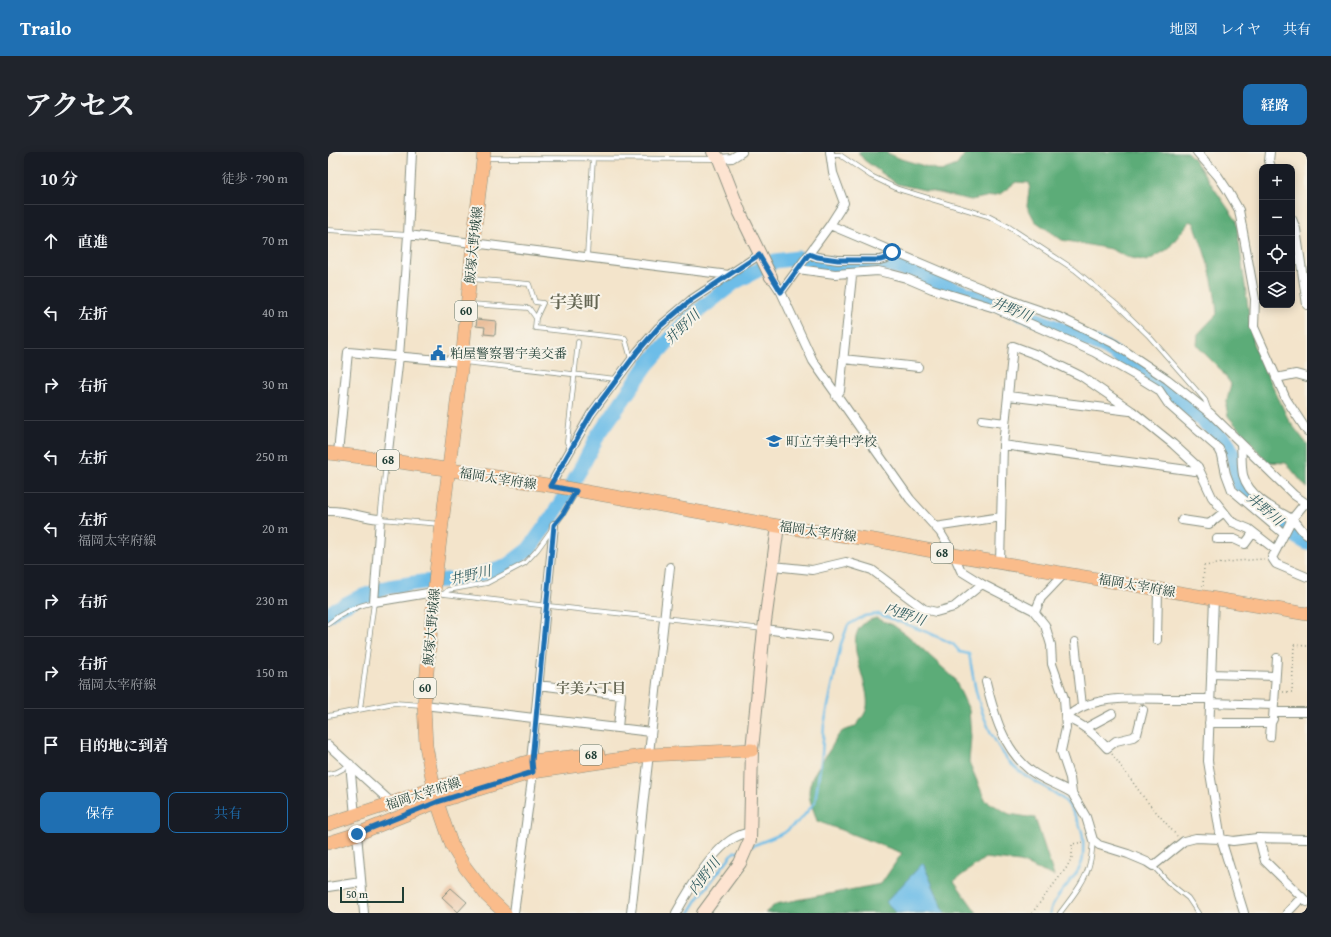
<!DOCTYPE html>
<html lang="ja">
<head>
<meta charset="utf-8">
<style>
  body { margin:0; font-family:"Gentium Book Plus","Noto Serif JP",serif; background:#20242c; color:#f1f3f6 }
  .controls { position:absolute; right:12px; top:12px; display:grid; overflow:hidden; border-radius:8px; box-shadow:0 2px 10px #0003 }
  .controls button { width:36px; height:36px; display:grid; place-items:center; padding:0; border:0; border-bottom:1px solid #363941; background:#171b24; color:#f1f3f6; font:20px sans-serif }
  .scale { position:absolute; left:12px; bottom:10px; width:64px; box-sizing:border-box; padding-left:4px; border:2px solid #1f3d34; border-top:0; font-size:11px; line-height:14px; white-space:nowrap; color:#1f3d34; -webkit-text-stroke:3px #f7f3e8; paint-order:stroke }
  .stop { position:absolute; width:12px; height:12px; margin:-9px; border:3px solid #1f6fb2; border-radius:50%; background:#fff }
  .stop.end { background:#1f6fb2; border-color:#fff; box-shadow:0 1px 4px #0008 }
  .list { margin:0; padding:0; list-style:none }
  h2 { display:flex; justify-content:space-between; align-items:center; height:52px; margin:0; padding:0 16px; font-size:17px }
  h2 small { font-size:13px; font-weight:400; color:#9ea1a6 }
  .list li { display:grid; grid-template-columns:26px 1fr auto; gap:12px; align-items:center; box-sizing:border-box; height:72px; padding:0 16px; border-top:1px solid #363941 }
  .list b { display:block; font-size:15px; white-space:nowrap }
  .list p { margin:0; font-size:13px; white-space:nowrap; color:#9ea1a6 }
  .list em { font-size:13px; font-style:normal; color:#9ea1a6 }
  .actions { display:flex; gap:8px; padding:12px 16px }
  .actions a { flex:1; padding:9px 0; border:1px solid #1f6fb2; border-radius:8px; text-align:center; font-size:14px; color:#1f6fb2 }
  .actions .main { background:#1f6fb2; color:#fff }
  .icon { flex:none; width:22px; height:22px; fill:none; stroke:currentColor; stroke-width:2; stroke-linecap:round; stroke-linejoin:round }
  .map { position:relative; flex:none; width:979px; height:761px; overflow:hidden; border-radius:8px }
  header { display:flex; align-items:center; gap:24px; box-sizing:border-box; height:56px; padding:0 20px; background:#1f6fb2; color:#fff }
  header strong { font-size:19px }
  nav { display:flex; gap:22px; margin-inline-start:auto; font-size:14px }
  .intro { display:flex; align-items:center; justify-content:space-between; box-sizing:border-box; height:96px; padding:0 24px }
  h1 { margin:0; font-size:28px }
  .button { padding:10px 18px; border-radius:8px; background:#1f6fb2; color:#fff; font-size:14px; font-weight:700 }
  main { display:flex; gap:24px; padding:0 24px }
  aside { flex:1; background:#171b24; border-radius:8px; box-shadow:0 2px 10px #0003 }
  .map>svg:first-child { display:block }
  .forest { fill:#5cac78; stroke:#3e7456 }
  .water { fill:#6dbde8; stroke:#467d8e }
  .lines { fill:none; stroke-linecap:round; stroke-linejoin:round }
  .stream { stroke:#6dbde8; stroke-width:2.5 }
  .river { stroke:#6dbde8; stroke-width:15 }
  .building { fill:#e8b68e }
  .lane-casing { stroke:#899080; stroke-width:5.5 }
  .street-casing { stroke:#899080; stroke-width:10 }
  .secondary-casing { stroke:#899080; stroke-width:14 }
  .primary-casing { stroke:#899080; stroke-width:14 }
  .path { stroke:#899080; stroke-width:1.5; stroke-dasharray:1 3; stroke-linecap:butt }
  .lane { stroke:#fff; stroke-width:4 }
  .street { stroke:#fff; stroke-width:8 }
  .secondary { stroke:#fde4d1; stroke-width:12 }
  .primary { stroke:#fabc8b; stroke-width:13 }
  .route { stroke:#1f6fb2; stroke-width:5 }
  .labels { text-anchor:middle; stroke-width:4; stroke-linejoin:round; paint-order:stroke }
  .shield { fill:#f7f3e8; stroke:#60746a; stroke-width:1 }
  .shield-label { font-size:12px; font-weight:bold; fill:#1f3d34 }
  .street-label { font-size:13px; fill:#1f3d34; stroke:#f7f3e8 }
  .poi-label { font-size:13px; fill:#1f3d34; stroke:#f7f3e8; text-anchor:start }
  .water-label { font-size:14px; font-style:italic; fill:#325d61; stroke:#f7f3e8 }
  .neighbourhood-label { font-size:14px; font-weight:bold; fill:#656754; stroke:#f7f3e8 }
  .district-label { font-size:17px; font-weight:bold; fill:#656754; stroke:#f7f3e8 }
</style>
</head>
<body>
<header>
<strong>Trailo</strong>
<nav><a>地図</a><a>レイヤ</a><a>共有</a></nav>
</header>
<div class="intro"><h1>アクセス</h1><a class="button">経路</a></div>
<main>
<aside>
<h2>10 分<small>徒歩 · 790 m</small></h2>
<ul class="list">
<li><svg class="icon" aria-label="ahead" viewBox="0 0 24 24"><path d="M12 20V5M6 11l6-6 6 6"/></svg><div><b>直進</b></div><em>70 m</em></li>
<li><svg class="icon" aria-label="left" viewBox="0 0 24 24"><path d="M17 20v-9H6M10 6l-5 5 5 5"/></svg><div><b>左折</b></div><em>40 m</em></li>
<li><svg class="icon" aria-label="right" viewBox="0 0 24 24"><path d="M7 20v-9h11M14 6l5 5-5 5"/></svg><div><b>右折</b></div><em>30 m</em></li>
<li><svg class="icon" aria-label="left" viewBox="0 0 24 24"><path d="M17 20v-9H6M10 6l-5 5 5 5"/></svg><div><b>左折</b></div><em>250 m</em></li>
<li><svg class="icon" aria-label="left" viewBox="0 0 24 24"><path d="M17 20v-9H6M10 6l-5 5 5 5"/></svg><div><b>左折</b><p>福岡太宰府線</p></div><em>20 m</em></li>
<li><svg class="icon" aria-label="right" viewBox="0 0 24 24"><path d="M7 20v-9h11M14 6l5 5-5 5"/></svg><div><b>右折</b></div><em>230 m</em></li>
<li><svg class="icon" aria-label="right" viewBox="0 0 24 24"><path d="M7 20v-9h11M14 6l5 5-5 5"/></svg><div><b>右折</b><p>福岡太宰府線</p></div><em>150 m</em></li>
<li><svg class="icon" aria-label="arrive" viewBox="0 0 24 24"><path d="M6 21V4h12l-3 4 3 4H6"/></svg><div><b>目的地に到着</b></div></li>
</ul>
<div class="actions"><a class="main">保存</a><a>共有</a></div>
</aside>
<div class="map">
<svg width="979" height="761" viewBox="0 0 979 761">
  <rect width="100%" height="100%" fill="#f7f3e8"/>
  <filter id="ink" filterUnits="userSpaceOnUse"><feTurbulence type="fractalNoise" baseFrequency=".025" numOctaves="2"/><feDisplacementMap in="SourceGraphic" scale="8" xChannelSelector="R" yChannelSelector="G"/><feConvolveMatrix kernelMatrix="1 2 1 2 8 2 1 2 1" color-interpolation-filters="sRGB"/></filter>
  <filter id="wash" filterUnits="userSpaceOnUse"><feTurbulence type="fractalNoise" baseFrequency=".012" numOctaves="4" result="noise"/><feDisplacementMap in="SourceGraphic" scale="16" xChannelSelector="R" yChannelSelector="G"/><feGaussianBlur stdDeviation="0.9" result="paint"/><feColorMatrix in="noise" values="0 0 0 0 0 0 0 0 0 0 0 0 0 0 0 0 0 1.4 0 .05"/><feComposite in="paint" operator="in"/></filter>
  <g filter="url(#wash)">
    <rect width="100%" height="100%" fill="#f3e4cb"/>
    <path class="forest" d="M 530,0 L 557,0 L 573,7 L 613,19 L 629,13 L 638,0 L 859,0 L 865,6 L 908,68 L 925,192 L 961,269 L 979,292 L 979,336 L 958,311 L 939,310 L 900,264 L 898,253 L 903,232 L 892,217 L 869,194 L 870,182 L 889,162 C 887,130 877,100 866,71 L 862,69 L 840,97 L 819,109 L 799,105 L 783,97 L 734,88 L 707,69 L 699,54 L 702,31 L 688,30 L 672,42 L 643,48 L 569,32 L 536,8 Z
      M 548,466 L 565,473 L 579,483 L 626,526 L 641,558 L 643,585 L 641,610 L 657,648 L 681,662 L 707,666 L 726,724 L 692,710 L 657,706 L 626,729 L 649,761 L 617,761 L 595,712 L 558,750 L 569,761 L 437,761 L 448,752 L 553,732 L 574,701 L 489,669 C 487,661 482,651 481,643 C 480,626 493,612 501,599 C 505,594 509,582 515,579 C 518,577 523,577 526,575 C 531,571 538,561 539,555 C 543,527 505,477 548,466 Z"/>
    <path class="water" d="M 595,711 L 617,761 L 569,761 L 558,750 Z"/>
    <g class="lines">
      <path class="stream" d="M 424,694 L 456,681 L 473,667 L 487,650 L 494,602 L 496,573 L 513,492 L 520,473 L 536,464 L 550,462 L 599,480 L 625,492 L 632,500 L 641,502 C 644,517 646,533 650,547 C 656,568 666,590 679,607 C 686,616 696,623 705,628 C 715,635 727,640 736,648 C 742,653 752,672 754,680 C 756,687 755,697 755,704 C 754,724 725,742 722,761
        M 361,761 L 369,748 L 398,710 L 406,700 L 414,698"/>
      <path class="river" d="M 0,463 L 8,457 L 32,445 L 61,435 L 94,430 L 141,426 L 180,413 L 201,397 L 224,365 L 252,318 L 269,285 L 319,213 L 361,166 L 407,130 L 447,109 L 470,106 L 490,111 L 522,114 L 560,112 L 653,147 L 671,152 L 778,196 L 834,233 L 899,290 L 905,302 L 910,328 L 914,337 L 970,386 L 979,391"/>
    </g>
    <g id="blocks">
      <path class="building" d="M 149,167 L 168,169 L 167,183 L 156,182 L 157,175 L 148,174 Z
        M 123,736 L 139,750 L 130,760 L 114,745 Z"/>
    </g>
  </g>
  <g filter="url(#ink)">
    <use href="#blocks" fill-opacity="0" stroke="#899080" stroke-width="1"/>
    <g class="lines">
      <g class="lane-casing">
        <path id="lane" d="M 503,3 L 512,3 L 543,24 L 570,37 L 660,64 L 681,75 L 747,118 L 788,152 L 820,183 L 877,248 L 881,259
          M 158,6 L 389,7
          M 0,78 L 80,83
          M 259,104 L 265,7
          M 142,152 L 201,156 L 208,166 L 215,151 L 207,150 L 201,132 L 144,127
          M 208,166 L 207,176 L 297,186 L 303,207
          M 136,210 L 288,227
          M 242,297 L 239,290 L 250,190
          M 58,311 L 52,367 L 113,372
          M 108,441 C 217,455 326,464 435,477
          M 116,442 L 120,438 L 159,431 L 197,411 L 209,398 L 235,362 L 248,340
          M 0,472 C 14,460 28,454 46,450 L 32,557
          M 0,564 L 66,551 L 94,553
          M 0,622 L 9,620 L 22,613
          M 825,714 L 840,730 L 860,746 L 870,761
          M 732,761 C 743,746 758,729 762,710 C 764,703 764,696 765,689"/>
      </g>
      <g class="street-casing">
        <path id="street" d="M 869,0 L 890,24 L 900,39 L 911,58 L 927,147 L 926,175 L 958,247 L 979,279
          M 942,0 L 941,9 L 943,15
          M 391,7 L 404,6 L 414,0
          M 964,67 L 968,77 L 979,153
          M 502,73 L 630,127 L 693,152 L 731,165 L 785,191 L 839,227 L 883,262 L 966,343 L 979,352
          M 80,83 L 401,123
          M 481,102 L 489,105 L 510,108 L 552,108 L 559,106 L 564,100
          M 470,117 L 507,122 L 550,119 L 563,122 L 578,126 L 604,137 L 667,156 L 766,200 L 810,225 L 831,238 L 841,253 L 891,297 L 894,303 L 898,322 L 904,338 L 956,382
          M 443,125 L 453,140 L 485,209 L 582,347 L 612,380 L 626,403 L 633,419 L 654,432 L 705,458 L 717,473 L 723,493 L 724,512 L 736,546 L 738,576 L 733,599 L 742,626 L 744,641 L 758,665 L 765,688 L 771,693 L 800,702 L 819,710 L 825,714 L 856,689 L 868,686 L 893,687 L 905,689 L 929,686 L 979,687
          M 453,140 L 502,73 L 516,51 L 505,21 L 502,0
          M 515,207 L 590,215
          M 948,226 L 968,222 L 979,225
          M 508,244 L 512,239 L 524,124
          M 680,244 L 802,259
          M 654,268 L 677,271
          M 913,292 C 914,302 913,313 915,323 C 921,345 946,357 964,367 C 970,371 973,379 979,383
          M 10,301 L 20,200 L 134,210
          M 59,308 L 71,204 L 80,83 L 84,0
          M 870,315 L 884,345 L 904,370 L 921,377 L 948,398
          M 222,334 L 263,262 L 310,199 L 330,176 L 363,148 L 431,103
          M 977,351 L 964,367 L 944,406 L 948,412 L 979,425
          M 0,359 C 18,358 35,366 52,367 L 46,450 L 106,440
          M 854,368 L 881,372 L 896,360
          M 607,375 L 673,365
          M 889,387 L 906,387 L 917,392 L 925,381
          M 672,410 L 675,293 L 685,194 L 712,204 L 753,224 L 804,259 L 845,292 L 870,315 L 867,319 L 675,293
          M 445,414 L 484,418 L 518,410 L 544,418 L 596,457 L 608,460 L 626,455 L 654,432
          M 886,446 L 880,609 L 893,687 L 916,761
          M 707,460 L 713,446 L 733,425 L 734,421
          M 436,477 L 499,485
          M 829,488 L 830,437
          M 747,490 L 754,554
          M 883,522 L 947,524
          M 658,530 C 666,562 675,597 703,619 C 715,628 731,633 744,641
          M 210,533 L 293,543 L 290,576
          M 882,551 L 946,553
          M 96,553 L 323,580
          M 815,558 L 809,582 L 805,585 L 788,589 L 779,596 C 767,583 755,572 738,566 C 761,543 805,546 836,547 C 851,547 867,547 882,547
          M 946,560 L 979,560
          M 881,571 L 943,571 L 945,567 L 949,506
          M 758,576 L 784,562
          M 942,585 L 943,571
          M 0,593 L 64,651
          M 22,612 L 27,663
          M 29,682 L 36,761
          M 931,686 L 937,709 L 979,750
          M 0,735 L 33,730
          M 186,761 L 205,620 L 203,609 L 226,373
          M 303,761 L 342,415
          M 348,761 C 361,738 386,694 410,684 C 414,682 419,681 422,680
          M 959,761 L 974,745"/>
      </g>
      <g class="secondary-casing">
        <path id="secondary" d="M 385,0 L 391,7 L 412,61 L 443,125
          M 375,761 L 412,711 L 422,688 L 424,598 L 436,477 L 450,374"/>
      </g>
      <g class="primary-casing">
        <path id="primary" d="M 156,0 L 145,91 L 134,210 L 108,420 L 96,553 L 98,594 L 106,636 L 109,650 L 124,694 L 137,715 L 159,744 L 177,761
          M 0,301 L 59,308 L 226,334 L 450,374 L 546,388 L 626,403 L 979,462
          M 0,672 L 64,651 L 106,636 L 203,609 L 270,602
          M 0,691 L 29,682 L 109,650 L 205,620 L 321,603 L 424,598"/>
      </g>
      <path class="path" d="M 875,434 L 876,414 L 908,409 L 936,407
        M 955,540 L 964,540 L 966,493 L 979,494
        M 784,602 L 817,647 L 849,684
        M 704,761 L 739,715 L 744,705 L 744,692 L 757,690"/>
      <use href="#lane" class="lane"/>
      <use href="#street" class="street"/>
      <use href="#secondary" class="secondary"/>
      <use href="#primary" class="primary"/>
    </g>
  </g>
  <g class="lines" filter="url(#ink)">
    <path class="route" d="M 29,682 L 109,650 L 205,620 L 204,609 L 226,373 L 235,362 L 248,339 L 222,334 L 263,262 L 310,199 L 330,176 L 363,148 L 431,103 L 453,140 L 481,102 L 489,105 L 510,108 L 552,108 L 559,106 L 564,100"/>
  </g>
  <defs>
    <g id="civic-bare" transform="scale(1.2)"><path d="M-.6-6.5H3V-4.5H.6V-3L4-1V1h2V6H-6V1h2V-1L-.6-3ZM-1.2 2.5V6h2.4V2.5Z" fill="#1f6fb2" stroke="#f7f3e8" stroke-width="2.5" paint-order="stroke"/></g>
    <g id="school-bare" transform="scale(1.2)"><path d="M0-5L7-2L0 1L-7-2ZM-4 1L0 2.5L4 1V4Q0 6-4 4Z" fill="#1f6fb2" stroke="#f7f3e8" stroke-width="2.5" paint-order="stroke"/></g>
  </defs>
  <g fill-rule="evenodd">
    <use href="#civic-bare" x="110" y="201"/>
    <use href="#school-bare" x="446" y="289"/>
  </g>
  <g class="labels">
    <g class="shield">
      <rect x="127" y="149" width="22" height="20" rx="3"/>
      <rect x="49" y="298" width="22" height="20" rx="3"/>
      <rect x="603" y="391" width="22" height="20" rx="3"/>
      <rect x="86" y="526" width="22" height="20" rx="3"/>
      <rect x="252" y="593" width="22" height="20" rx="3"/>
    </g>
    <g class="shield-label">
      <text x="138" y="163">60</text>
      <text x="60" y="312">68</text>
      <text x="614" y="405">68</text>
      <text x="97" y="540">60</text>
      <text x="263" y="607">68</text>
    </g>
    <g class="street-label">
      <text transform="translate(145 93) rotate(-84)" y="5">飯塚大野城線</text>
      <text transform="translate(170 326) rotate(9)" y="5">福岡太宰府線</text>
      <text transform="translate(490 379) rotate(8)" y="5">福岡太宰府線</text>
      <text transform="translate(809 433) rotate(10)" y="5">福岡太宰府線</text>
      <text transform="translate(103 475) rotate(-85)" y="5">飯塚大野城線</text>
      <text transform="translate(95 641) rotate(-18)" y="5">福岡太宰府線</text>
    </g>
    <g class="poi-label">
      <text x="122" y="206">粕屋警察署宇美交番</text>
      <text x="458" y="294">町立宇美中学校</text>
    </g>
    <g class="water-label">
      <text transform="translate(684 157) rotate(22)" y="5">井野川</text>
      <text transform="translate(354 175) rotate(-44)" y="5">井野川</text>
      <text transform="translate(937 357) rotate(40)" y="5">井野川</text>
      <text transform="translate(142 423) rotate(-13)" y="5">井野川</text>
      <text transform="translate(577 462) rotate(19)" y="5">内野川</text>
      <text transform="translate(376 724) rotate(-53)" y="5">内野川</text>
    </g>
    <g class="neighbourhood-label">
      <text x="263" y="541">宇美六丁目</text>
    </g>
    <g class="district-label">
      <text x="247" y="156">宇美町</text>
    </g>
  </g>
</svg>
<div class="controls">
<button>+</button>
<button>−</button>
<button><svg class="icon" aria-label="locate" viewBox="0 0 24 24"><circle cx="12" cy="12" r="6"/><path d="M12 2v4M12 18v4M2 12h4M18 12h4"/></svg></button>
<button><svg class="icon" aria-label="layers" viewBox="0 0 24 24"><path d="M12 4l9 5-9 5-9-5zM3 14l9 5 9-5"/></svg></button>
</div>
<div class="scale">50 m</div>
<div class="stop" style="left:564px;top:100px"></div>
<div class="stop end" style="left:29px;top:682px"></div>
</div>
</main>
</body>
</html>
